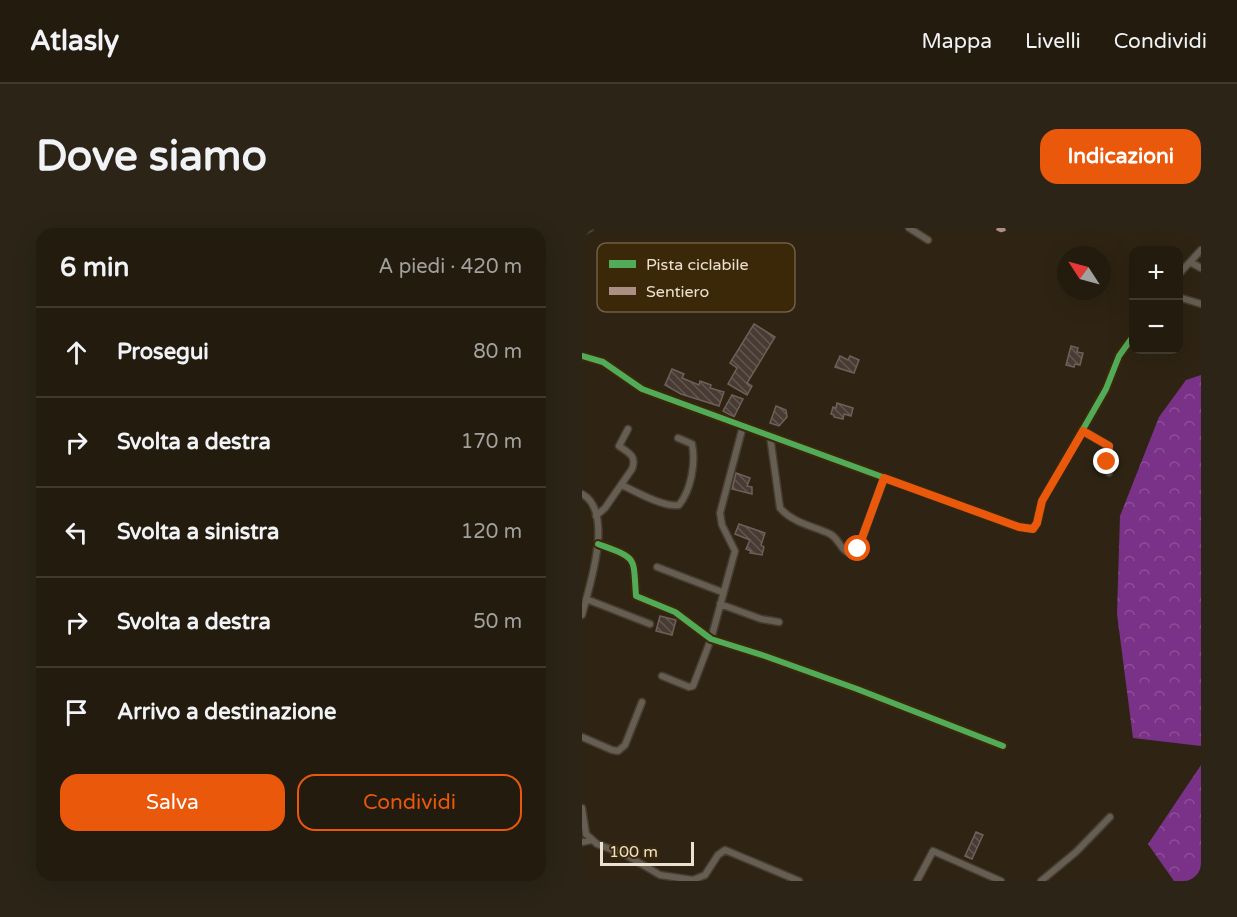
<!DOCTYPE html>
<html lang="it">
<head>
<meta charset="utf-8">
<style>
  body { margin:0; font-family:"Varela Round",sans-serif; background:#2b2417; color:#f1f3f6 }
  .controls { position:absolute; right:18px; top:18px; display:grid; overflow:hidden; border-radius:12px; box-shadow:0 6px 24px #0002 }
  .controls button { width:54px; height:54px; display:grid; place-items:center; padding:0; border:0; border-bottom:2px solid #40392e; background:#231b0e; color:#f1f3f6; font:30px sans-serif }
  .compass { position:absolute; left:475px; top:18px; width:54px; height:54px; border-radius:50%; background:#231b0e; box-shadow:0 6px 24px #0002; rotate:306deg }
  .scale { position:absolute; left:18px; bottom:15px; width:94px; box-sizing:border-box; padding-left:6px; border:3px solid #ece0cf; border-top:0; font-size:16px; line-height:21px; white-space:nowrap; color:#ece0cf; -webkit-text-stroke:4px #3a2808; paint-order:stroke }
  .stop { position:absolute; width:18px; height:18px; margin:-14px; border:4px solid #ea580c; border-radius:50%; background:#fff }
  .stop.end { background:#ea580c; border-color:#fff; box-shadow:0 2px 6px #0008 }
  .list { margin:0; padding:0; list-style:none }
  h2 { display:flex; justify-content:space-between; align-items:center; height:78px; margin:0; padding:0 24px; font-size:26px }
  h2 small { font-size:20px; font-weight:400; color:#a3a19e }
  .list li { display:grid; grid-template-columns:39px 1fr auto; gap:18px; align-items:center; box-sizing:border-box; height:90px; padding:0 24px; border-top:2px solid #40392e }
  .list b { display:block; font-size:22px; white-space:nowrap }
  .list em { font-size:20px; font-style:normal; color:#a3a19e }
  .actions { display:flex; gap:12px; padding:18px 24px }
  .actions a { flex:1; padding:14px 0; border:2px solid #ea580c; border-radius:18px; text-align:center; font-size:21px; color:#ea580c }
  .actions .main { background:#ea580c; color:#fff }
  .icon { flex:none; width:33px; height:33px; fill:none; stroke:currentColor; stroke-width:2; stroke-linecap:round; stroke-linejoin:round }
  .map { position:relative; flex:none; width:619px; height:653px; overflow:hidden; border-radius:18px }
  header { display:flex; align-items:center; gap:36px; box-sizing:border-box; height:84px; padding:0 30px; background:#231b0e; border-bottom:2px solid #40392e }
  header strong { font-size:28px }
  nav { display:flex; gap:33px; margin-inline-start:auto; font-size:21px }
  .intro { display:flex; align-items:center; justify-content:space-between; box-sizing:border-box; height:144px; padding:0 36px }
  h1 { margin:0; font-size:42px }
  .button { padding:15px 27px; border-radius:18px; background:#ea580c; color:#fff; font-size:21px; font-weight:700 }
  main { display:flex; gap:36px; padding:0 36px }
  aside { flex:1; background:#231b0e; border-radius:18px; box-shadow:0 6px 24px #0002 }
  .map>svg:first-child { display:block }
  .forest { fill:url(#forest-crowns) }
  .building { fill:url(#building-back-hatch); stroke:#6e6059; stroke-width:1.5 }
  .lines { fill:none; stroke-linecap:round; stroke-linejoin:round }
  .minor-casing { stroke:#463d31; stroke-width:9 }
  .minor { stroke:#665e52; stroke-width:6 }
  .quiet { stroke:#ac8f84; stroke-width:4.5; stroke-dasharray:9 4.5; stroke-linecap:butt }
  .cycleway-casing { stroke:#3a2808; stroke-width:10 }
  .cycleway { stroke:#51ab58; stroke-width:6 }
  .route { stroke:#ea580c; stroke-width:8 }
  .key { fill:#3a2808; stroke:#6f5f44; stroke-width:1.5 }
  .key-label { font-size:16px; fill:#ece0cf }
</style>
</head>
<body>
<header>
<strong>Atlasly</strong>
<nav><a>Mappa</a><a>Livelli</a><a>Condividi</a></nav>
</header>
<div class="intro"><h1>Dove siamo</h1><a class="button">Indicazioni</a></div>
<main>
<aside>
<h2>6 min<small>A piedi · 420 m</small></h2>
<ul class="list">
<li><svg class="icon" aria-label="ahead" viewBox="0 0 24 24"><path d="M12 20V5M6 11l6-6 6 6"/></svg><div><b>Prosegui</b></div><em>80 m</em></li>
<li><svg class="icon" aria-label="right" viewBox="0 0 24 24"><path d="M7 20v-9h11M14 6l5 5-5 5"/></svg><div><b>Svolta a destra</b></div><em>170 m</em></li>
<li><svg class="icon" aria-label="left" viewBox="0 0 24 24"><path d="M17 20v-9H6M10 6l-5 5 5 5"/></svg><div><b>Svolta a sinistra</b></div><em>120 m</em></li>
<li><svg class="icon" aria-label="right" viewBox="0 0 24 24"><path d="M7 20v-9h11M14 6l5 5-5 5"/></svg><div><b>Svolta a destra</b></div><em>50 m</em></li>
<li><svg class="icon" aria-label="arrive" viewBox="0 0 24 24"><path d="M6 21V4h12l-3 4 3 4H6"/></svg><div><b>Arrivo a destinazione</b></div></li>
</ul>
<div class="actions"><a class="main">Salva</a><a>Condividi</a></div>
</aside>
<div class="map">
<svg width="619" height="653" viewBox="0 0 619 653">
  <defs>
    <pattern id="forest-crowns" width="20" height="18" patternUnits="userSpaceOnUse" patternTransform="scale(1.5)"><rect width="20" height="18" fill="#793287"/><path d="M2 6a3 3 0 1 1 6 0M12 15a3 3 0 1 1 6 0" fill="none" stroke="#8c4f97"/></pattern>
    <pattern id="building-back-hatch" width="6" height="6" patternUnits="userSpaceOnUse" patternTransform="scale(1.5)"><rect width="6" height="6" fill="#473b33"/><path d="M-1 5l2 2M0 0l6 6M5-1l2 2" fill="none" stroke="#625750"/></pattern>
  </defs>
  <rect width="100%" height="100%" fill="#2f2413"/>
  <path class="forest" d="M 619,147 L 619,518 L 551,510 L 535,386 L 538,288 L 577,189 L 604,152 Z
    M 619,537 L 619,653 L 592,653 L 566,616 Z"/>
  <path class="building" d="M 172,96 L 193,109 L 165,155 L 170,158 L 165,167 L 146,156 L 155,140 L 148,135 Z
    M 489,118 L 496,120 L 495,124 L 501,125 L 498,137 L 493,136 L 492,139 L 484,137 Z
    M 258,128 L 266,132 L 268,128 L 277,132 L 272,145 L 253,139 Z
    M 90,141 L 102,146 L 100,150 L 117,157 L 118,153 L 129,157 L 128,160 L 142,164 L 137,178 L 99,166 L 83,157 Z
    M 150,167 L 161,171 L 152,189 L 141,183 Z
    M 255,175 L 271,180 L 269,188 L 262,186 L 261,191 L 252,189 L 252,187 L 249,186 L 251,179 L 254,180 Z
    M 194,178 L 204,182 L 205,189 L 197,198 L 188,195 Z
    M 154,245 L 168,250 L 165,258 L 170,259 L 170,266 L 150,261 Z
    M 157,296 L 183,305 L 179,317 L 182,319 L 180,327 L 168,325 L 169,323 L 164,321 L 168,312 L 153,306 Z
    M 78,388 L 94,392 L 90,407 L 74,403 Z
    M 394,604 L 401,607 L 390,631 L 383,628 Z"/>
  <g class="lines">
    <g class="minor-casing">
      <path id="minor" d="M 327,0 L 346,12
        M 0,4 L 8,0
        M 608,34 L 619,40
        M 596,47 L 619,22
        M 596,69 L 619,76
        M 0,128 L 21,134 L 60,161 L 437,299 L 451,301 L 455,295 L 460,273 L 524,161 L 537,128 L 552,107
        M 501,203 L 527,218 L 524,237 L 527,245
        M 188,208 L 198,280 C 211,295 231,298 248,306 C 259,312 258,325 272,326 L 276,321 L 302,250
        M 40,257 C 54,264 83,280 97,277 C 109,262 114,235 110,216 L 96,210
        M 0,266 C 33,284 7,359 0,387
        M 14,288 L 23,280 L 50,241 C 55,228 47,225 37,218 L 46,201
        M 16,316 C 56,331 51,327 54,368 L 93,384 L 129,411 L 183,428 L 275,461 L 421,518
        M 75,339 L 140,364
        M 4,371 L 68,396
        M 138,376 L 179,391 L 197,394
        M 80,448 L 107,459 L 111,458 L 129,411 L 153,323 L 140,297 L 138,285 L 161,198
        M 0,509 L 30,522 L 36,523 L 43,517 L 60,474
        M 0,580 L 4,606 L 15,616 L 44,627 L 78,647 L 111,652 L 123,647 L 136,627 L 143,622 L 217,653
        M 0,614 L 10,612
        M 335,653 L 351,623 L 419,653
        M 459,653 L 494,624 L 528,589"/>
    </g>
    <use href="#minor" class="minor"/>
    <path class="quiet" d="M 415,0 L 419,2 L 425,0"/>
    <g class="cycleway-casing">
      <path id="cycleway" d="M 0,128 L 21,134 L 60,161 L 437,299 L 451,301 L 455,295 L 460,273 L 524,161 L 537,128 L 552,107
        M 16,316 C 56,331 51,327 54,368 L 93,384 L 129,411 L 183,428 L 275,461 L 421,518"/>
    </g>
    <use href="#cycleway" class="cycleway"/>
  </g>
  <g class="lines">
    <path class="route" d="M 276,321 L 302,250 L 437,299 L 451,301 L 455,295 L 460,273 L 501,203 L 527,218 L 525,234"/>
  </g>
  <rect x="15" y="15" width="198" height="69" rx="9" class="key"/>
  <rect x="27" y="32" width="27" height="8" fill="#51ab58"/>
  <rect x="27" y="59" width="27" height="8" fill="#ac8f84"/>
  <g class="key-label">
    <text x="64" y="42">Pista ciclabile</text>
    <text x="64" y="69">Sentiero</text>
  </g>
</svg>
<div class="controls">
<button>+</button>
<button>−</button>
</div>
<svg class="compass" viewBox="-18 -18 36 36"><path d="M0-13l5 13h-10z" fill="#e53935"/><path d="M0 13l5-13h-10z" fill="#a3a19e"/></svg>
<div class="scale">100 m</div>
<div class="stop" style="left:276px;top:321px"></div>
<div class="stop end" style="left:525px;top:234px"></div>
</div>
</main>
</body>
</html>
